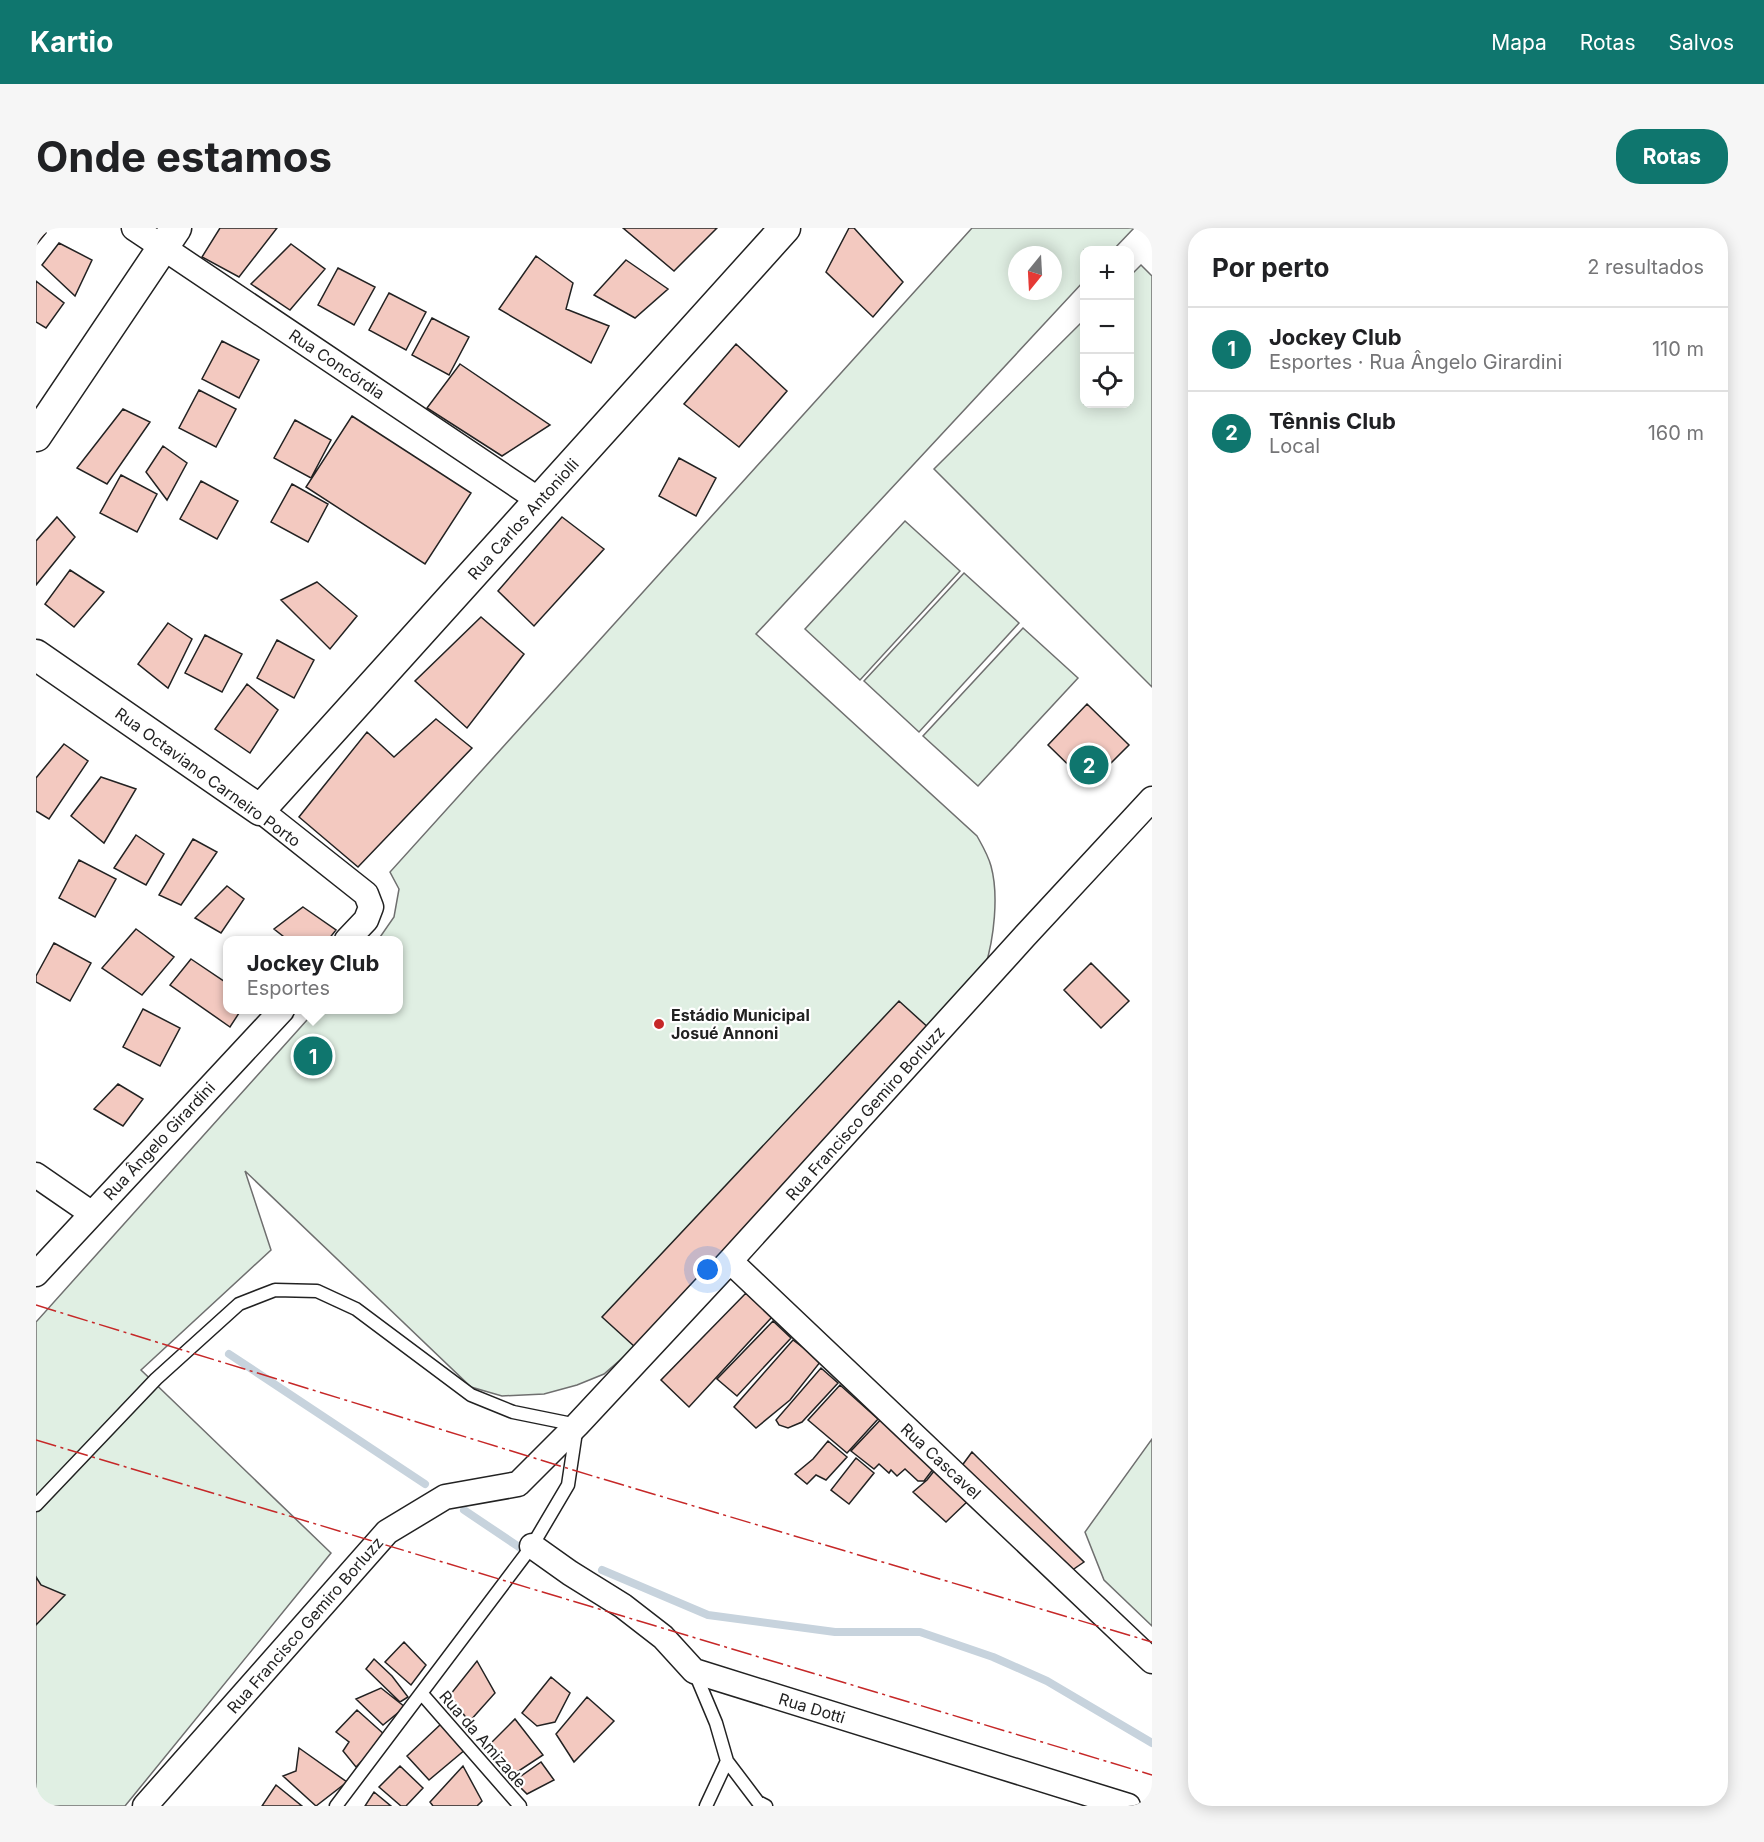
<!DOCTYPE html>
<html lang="pt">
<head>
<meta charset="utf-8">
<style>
  body { margin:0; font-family:Inter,sans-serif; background:#f6f6f6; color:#202124 }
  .controls { position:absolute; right:18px; top:18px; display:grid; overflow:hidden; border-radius:12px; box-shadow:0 3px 15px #0003 }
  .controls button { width:54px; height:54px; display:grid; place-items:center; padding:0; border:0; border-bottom:2px solid #e0e0e0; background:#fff; color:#202124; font:30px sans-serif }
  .compass { position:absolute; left:972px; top:18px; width:54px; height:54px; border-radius:50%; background:#fff; box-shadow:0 3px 15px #0003; rotate:198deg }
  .you { position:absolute; left:672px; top:1042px; width:21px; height:21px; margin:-15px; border:4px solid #fff; border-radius:50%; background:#1a73e8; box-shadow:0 0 0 9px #1a73e833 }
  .badge { display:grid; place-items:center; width:39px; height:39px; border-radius:50%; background:#0f766e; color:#fff; font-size:20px; font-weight:700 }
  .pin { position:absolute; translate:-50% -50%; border:3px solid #fff; box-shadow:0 2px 6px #0006 }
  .popup { position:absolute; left:187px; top:708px; width:180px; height:78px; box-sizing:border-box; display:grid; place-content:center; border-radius:12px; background:#fff; filter:drop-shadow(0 2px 4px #0005); font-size:20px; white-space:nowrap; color:#757577 }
  .popup b { font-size:22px; color:#202124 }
  .popup::after { content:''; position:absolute; left:50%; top:100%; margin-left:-12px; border:12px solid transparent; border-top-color:#fff }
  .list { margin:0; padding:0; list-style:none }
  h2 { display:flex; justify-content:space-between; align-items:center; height:78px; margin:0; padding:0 24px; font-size:26px }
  h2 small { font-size:20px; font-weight:400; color:#757577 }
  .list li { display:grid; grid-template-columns:39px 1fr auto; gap:18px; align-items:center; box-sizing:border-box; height:84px; padding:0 24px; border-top:2px solid #e0e0e0 }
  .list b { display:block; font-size:22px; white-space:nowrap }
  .list p { margin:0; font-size:20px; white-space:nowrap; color:#757577 }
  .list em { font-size:20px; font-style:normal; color:#757577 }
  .icon { flex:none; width:33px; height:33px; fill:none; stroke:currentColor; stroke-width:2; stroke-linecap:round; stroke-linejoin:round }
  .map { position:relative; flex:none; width:1116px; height:1578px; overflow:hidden; border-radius:24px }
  header { display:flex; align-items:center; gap:36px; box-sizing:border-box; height:84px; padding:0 30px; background:#0f766e; color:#fff }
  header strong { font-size:28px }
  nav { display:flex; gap:33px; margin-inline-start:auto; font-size:21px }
  .intro { display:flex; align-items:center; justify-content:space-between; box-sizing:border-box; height:144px; padding:0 36px }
  h1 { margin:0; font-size:42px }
  .button { padding:15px 27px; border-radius:24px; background:#0f766e; color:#fff; font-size:21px; font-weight:700 }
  main { display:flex; gap:36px; padding:0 36px }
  aside { flex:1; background:#fff; border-radius:24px; box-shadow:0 3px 15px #0003 }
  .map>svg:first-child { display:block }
  .green { fill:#e0efe3; stroke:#6f6f6f; stroke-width:1.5; fill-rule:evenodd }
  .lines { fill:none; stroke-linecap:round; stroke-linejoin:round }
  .stream { stroke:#c7d3dd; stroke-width:8 }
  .building { fill:#f3c9c0; stroke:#222; stroke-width:1.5 }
  .service-casing { stroke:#222; stroke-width:15 }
  .minor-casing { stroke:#222; stroke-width:27 }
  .tertiary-casing { stroke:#222; stroke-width:33 }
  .service { stroke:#fff; stroke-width:12 }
  .minor { stroke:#fff; stroke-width:24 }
  .tertiary { stroke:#fff; stroke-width:30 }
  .power { stroke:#c62828; stroke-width:1.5; stroke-dasharray:21 4.5 3 4.5; stroke-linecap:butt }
  .poi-dot { fill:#c62828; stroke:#fff; stroke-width:2 }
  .labels { text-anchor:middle; stroke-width:4.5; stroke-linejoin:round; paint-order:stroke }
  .street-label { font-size:16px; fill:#222; stroke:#fff }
  .poi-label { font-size:16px; font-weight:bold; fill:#222; stroke:#fff; text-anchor:start }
</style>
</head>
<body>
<header>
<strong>Kartio</strong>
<nav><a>Mapa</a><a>Rotas</a><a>Salvos</a></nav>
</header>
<div class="intro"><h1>Onde estamos</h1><a class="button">Rotas</a></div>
<main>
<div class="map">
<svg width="1116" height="1578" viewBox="0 0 1116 1578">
  <rect width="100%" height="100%" fill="#fff"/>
  <path class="green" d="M 936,0 L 1098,0 L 1077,22 L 1048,22 L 1048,53 L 720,406 L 941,608 C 946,617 952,627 955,638 C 963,667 958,711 949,739 L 599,1119 L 568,1146 L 541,1157 L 508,1166 L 466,1168 L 435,1159 L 209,943 L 235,1022 L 105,1142 L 295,1325 L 89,1578 L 0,1578 L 0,1094 L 280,782 L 362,782 L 362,712 L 342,712 L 358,689 L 363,661 L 354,644 ZM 981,27 L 1017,27 L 1017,63 L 981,63 Z
    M 1105,37 L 1116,48 L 1116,459 L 898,241 L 1048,92 L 1048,176 L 1094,176 L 1094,48 Z
    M 869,293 L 924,343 L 824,452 L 769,401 Z
    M 928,345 L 983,395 L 883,504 L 828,453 Z
    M 987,400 L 1042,450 L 942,558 L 887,508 Z
    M 1116,1211 L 1116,1398 L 1068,1352 L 1049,1304 Z"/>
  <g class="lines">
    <path class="stream" d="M 193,1126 L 389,1256
      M 428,1282 L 489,1323
      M 566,1342 L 672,1387 L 799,1404 L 884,1404 L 957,1429 L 1011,1453 L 1116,1515"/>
  </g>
  <path class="building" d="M 0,0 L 3,0 L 10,5 L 0,17 Z
    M 184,0 L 241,0 L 203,49 L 166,29 Z
    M 587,0 L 681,0 L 638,43 Z
    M 813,0 L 818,0 L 867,54 L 837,89 L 790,44 Z
    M 23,15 L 56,32 L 39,68 L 6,37 Z
    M 255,16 L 289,41 L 254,82 L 215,56 Z
    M 500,28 L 537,55 L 530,81 L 573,98 L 555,135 L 463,81 Z
    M 590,32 L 632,61 L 599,90 L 558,67 Z
    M 302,40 L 339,59 L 318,97 L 282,77 Z
    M 0,53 L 28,75 L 10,100 L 0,94 Z
    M 353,65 L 390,84 L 370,122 L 333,102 Z
    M 396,90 L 433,109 L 413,147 L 376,127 Z
    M 186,113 L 223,132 L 203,170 L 166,151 Z
    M 700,116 L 751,163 L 703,219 L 648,176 Z
    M 424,136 L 514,197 L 466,228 L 391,180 Z
    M 163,162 L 200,181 L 180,219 L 143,200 Z
    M 87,181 L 114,194 L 71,256 L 41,240 Z
    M 316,188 L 435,265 L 389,336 L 270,259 Z
    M 259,192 L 295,212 L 275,250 L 238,230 Z
    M 127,218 L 151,235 L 131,272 L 110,244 Z
    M 643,230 L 680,250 L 660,288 L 623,268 Z
    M 85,247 L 121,266 L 101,304 L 64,285 Z
    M 165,253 L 202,273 L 181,311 L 144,291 Z
    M 256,256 L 292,276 L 272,314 L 235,294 Z
    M 21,289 L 39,309 L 0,357 L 0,313 Z
    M 526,289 L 568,321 L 498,398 L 462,363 Z
    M 34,342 L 68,364 L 38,399 L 9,376 Z
    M 281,354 L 321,388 L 294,421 L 245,372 Z
    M 445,389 L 488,426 L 431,500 L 379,453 Z
    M 132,395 L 156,411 L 132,460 L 102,436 Z
    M 169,407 L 206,426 L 186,464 L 149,445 Z
    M 241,412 L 278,432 L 258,470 L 221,450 Z
    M 211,456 L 242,482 L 214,525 L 179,501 Z
    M 1051,476 L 1093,517 L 1053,557 L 1012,517 Z
    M 400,491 L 436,520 L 322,639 L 263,589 L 331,504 L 358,529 Z
    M 28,516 L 52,533 L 13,591 L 0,583 L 0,550 Z
    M 65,549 L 100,561 L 68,615 L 35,588 Z
    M 100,607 L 128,626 L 110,657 L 78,640 Z
    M 157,611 L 181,624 L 145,677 L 123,667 Z
    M 43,632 L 80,651 L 59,689 L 23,670 Z
    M 191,658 L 208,671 L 185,705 L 159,690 Z
    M 267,679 L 300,702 L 292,712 L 252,712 L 238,701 Z
    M 100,701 L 138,729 L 106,767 L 66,740 Z
    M 18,715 L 55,735 L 34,773 L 0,754 L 0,748 Z
    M 155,731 L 192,756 L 192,782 L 205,782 L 194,799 L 134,757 Z
    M 1055,735 L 1093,773 L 1065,800 L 1028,762 Z
    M 863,773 L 895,802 L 599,1119 L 566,1089 Z
    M 107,781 L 144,800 L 124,838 L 87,819 Z
    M 82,856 L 107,871 L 87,898 L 58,881 Z
    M 710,1065 L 736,1089 L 653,1179 L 625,1152 Z
    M 737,1093 L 755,1110 L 701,1168 L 681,1151 Z
    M 757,1112 L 785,1133 L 754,1172 L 720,1200 L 698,1179 Z
    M 785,1140 L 802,1155 L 766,1194 L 752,1200 L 743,1197 L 740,1192 Z
    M 804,1157 L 842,1191 L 811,1225 L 772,1192 Z
    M 849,1187 L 901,1236 L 888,1253 L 882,1253 L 869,1241 L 861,1248 L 855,1242 L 853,1245 L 843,1236 L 838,1241 L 815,1223 Z
    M 792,1213 L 811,1229 L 790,1252 L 780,1247 L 771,1256 L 759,1246 L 777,1231 Z
    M 936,1224 L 1048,1334 L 1029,1347 L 922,1243 Z
    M 820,1230 L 838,1245 L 813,1276 L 795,1262 Z
    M 902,1238 L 934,1271 L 910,1294 L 877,1264 L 891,1252 Z
    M 0,1349 L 5,1357 L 29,1367 L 0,1397 Z
    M 368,1414 L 390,1437 L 375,1457 L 349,1434 Z
    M 338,1431 L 356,1448 L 372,1469 L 364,1474 L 330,1441 Z
    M 441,1433 L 459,1465 L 433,1494 L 414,1467 Z
    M 515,1449 L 534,1465 L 519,1494 L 501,1498 L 486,1485 Z
    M 345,1460 L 369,1479 L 347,1497 L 320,1471 Z
    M 551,1469 L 578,1493 L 538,1534 L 520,1506 Z
    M 321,1482 L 349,1507 L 335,1524 L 320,1539 L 307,1523 L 313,1514 L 300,1504 Z
    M 479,1491 L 507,1527 L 475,1548 L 453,1517 Z
    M 405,1496 L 430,1521 L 393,1552 L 371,1528 Z
    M 263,1520 L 311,1554 L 280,1578 L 247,1548 L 260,1543 Z
    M 505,1534 L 518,1552 L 491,1566 L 478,1553 Z
    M 364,1538 L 387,1560 L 370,1578 L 365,1578 L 343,1559 Z
    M 427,1538 L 446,1573 L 441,1578 L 397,1578 L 394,1574 Z
    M 240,1557 L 266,1578 L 226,1578 Z
    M 338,1564 L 355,1578 L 329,1578 Z"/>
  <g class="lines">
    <g class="service-casing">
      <path id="service" d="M 0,1277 L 120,1151 L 203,1076 L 239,1062 L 281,1063 L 320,1081 L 435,1167 L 477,1184 L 541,1197 L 532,1257 L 496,1318 L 300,1578
        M 659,1445 L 680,1495 L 691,1533 L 722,1574 L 730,1578
        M 386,1466 L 484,1578
        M 670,1578 L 691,1533"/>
    </g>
    <g class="minor-casing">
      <path id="minor" d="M 98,0 L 503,272
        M 224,582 L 330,666 L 335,679 L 330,692 L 311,712
        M 0,947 L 55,985
        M 694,1033 L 1116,1433
        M 0,1046 L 246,782
        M 496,1318 L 534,1345 L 587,1378 L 627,1409 L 658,1443 L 1092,1578
        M 109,1578 L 351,1304 L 409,1269 L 482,1256 L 541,1197 L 694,1033 L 988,709 L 1116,571"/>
    </g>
    <g class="tertiary-casing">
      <path id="tertiary" d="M 0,208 L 140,0
        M 0,427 L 224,582 L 749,0"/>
    </g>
    <use href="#service" class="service"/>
    <use href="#minor" class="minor"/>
    <use href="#tertiary" class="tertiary"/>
    <path class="power" d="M 0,1077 L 560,1249 L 1116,1414
      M 0,1212 L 1116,1547"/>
  </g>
  <circle class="poi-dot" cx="623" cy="796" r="6"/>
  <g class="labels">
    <g class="street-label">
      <text transform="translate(301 136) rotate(34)" y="6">Rua Concórdia</text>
      <text transform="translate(487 291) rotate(-48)" y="6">Rua Carlos Antoniolli</text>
      <text transform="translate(172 549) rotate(36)" y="6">Rua Octaviano Carneiro Porto</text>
      <text transform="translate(829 885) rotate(-48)" y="6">Rua Francisco Gemiro Borluzz</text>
      <text transform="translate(123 913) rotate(-47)" y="6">Rua Ângelo Girardini</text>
      <text transform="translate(905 1233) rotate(43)" y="6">Rua Cascavel</text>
      <text transform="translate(269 1397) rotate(-49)" y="6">Rua Francisco Gemiro Borluzz</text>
      <text transform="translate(776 1480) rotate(17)" y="6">Rua Dotti</text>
      <text transform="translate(447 1511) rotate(49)" y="6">Rua da Amizade</text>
    </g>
    <g class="poi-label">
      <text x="635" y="793">Estádio Municipal<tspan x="635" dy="18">Josué Annoni</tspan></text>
    </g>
  </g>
</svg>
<div class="controls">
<button>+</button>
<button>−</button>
<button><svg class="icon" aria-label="locate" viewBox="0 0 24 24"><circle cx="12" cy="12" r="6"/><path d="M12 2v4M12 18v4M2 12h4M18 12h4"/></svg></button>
</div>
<svg class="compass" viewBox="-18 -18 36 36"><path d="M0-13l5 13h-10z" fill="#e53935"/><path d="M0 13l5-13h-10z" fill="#757577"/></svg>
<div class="you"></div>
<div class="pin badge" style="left:277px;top:828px">1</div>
<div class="popup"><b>Jockey Club</b>Esportes</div>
<div class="pin badge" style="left:1053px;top:537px">2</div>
</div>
<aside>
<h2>Por perto<small>2 resultados</small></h2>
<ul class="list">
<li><span class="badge">1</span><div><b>Jockey Club</b><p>Esportes · Rua Ângelo Girardini</p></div><em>110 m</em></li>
<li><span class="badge">2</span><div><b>Tênnis Club</b><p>Local</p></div><em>160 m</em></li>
</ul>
</aside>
</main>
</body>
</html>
